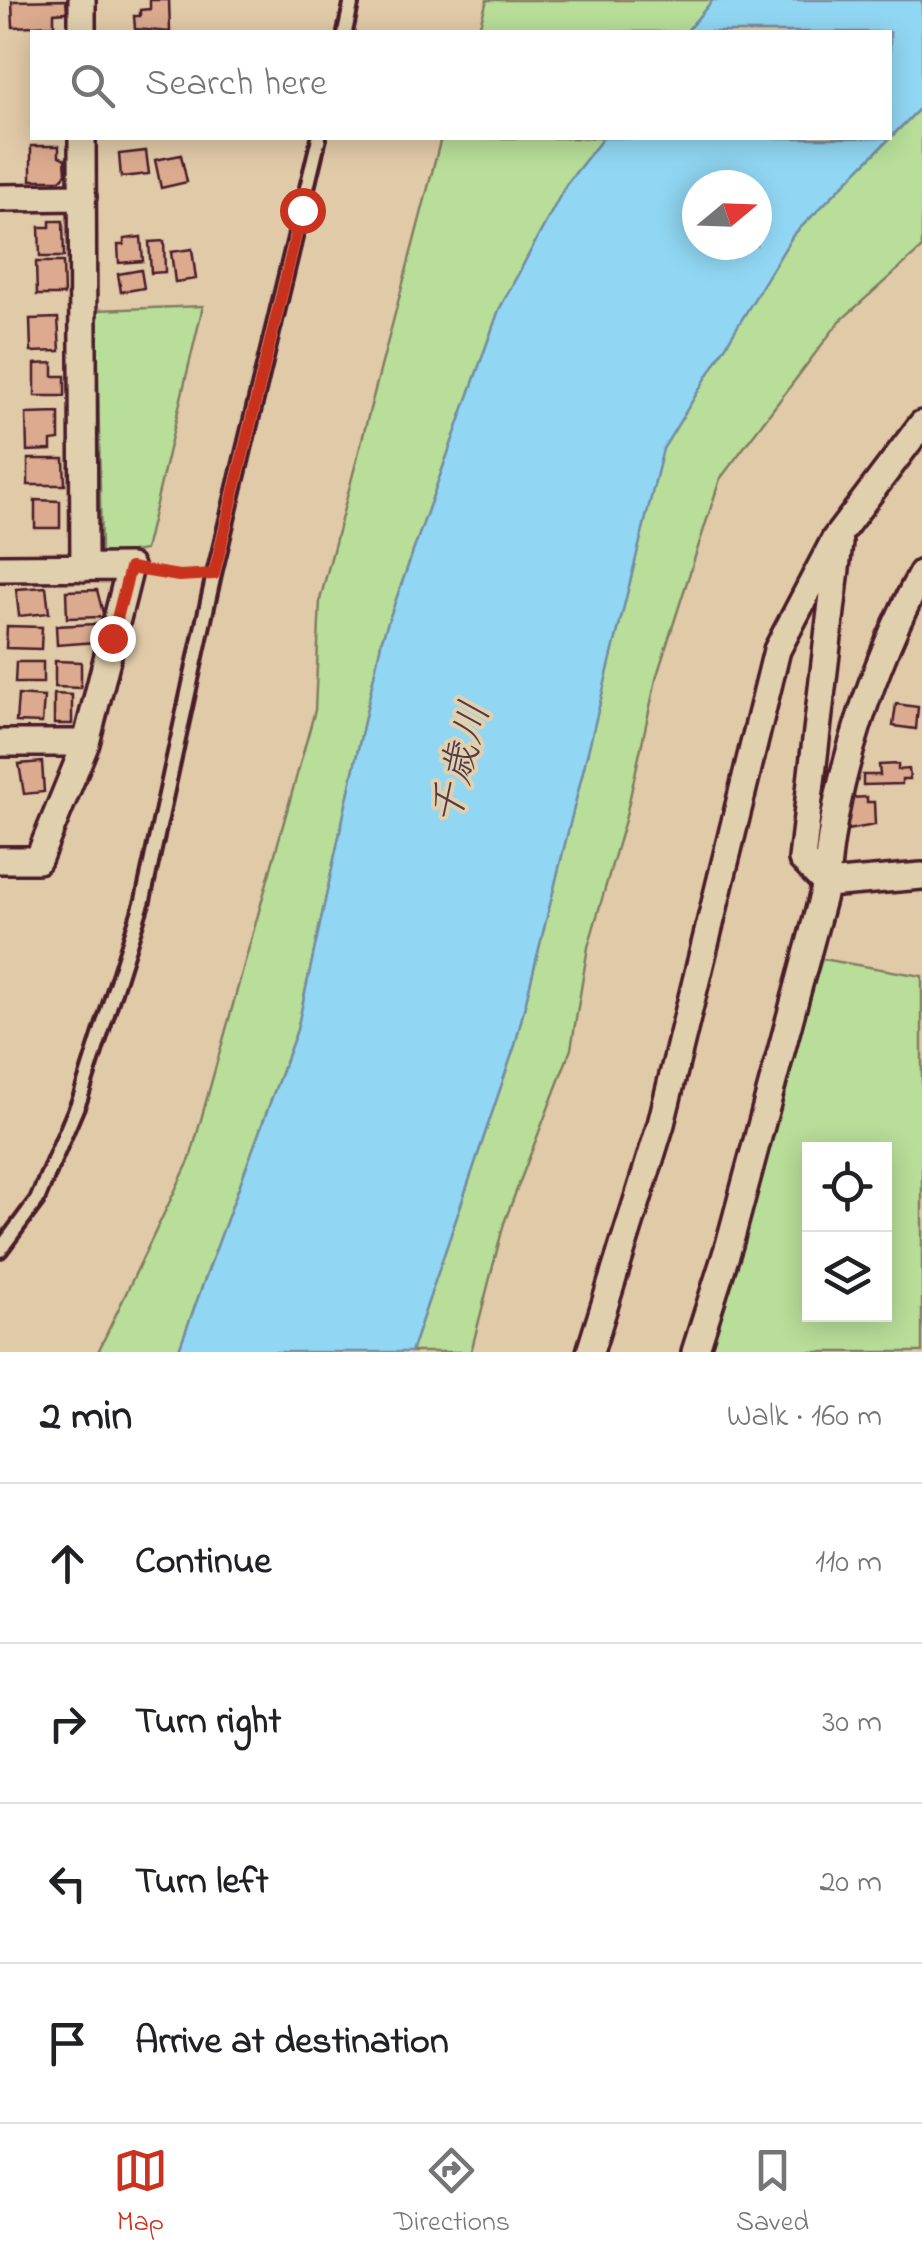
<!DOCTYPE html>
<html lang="en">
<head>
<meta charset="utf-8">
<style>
  body { margin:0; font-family:"Indie Flower","Klee One",sans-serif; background:#f6f6f6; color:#202124 }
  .controls { position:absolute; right:30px; bottom:30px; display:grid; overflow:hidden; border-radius:0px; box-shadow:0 5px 25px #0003 }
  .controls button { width:90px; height:90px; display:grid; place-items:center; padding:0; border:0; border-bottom:2px solid #e0e0e0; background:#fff; color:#202124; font:50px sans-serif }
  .compass { position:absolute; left:682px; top:170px; width:90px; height:90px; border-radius:50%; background:#fff; box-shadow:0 5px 25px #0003; rotate:71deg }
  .stop { position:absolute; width:30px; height:30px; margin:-22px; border:8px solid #c8321e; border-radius:50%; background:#fff }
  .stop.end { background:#c8321e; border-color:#fff; box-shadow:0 2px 10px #0008 }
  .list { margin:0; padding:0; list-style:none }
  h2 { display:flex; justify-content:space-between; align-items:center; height:130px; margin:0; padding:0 40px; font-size:42px }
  h2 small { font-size:32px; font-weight:400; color:#757577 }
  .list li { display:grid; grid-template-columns:65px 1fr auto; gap:30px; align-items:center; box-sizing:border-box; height:160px; padding:0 40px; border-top:2px solid #e0e0e0 }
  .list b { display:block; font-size:38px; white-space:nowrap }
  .list em { font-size:32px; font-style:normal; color:#757577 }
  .icon { flex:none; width:55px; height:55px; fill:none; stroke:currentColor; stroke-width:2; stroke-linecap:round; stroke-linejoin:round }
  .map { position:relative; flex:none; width:922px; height:1352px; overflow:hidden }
  .search { position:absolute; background:#fff; box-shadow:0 5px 25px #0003; left:30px; right:30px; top:30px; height:110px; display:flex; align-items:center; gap:25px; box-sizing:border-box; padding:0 35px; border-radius:0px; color:#757577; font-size:38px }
  .sheet { height:770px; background:#fff }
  nav { display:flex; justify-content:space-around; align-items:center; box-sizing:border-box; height:140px; border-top:2px solid #e0e0e0; background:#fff; font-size:28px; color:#757577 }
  nav a { display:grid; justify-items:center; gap:5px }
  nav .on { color:#c8321e }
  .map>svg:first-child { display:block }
  .green { fill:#b8de99; stroke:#817e62; stroke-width:2.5; fill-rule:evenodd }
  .water { fill:#91d7f3; stroke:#758da3; stroke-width:2.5; fill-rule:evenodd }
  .building { fill:#dbaa8f; stroke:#4a1f2b; stroke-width:2.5 }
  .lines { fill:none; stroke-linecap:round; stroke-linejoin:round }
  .lane-casing { stroke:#4a1f2b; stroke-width:20 }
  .street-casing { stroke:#4a1f2b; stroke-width:32 }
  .path { stroke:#4a1f2b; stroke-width:4; stroke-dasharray:10 8; stroke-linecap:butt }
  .lane { stroke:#e1d0ad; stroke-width:12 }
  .street { stroke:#e1d0ad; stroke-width:25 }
  .route { stroke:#c8321e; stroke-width:12 }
  .labels { text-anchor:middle; stroke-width:8; stroke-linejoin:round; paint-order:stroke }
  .water-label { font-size:42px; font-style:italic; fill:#553b49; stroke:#e1d0ad }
</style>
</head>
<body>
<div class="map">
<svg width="922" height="1352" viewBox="0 0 922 1352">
  <rect width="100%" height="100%" fill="#e1caa8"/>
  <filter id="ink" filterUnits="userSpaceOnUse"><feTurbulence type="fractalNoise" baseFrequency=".01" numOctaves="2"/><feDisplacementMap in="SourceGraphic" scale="20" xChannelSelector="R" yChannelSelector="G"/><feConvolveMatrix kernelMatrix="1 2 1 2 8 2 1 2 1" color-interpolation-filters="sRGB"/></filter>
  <g filter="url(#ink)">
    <path class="green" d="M 487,0 L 713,0 L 686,32 L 478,32 Z
      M 922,106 L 922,248 L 839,322 L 720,479 L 657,675 L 625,820 L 588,947 L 571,1049 L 504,1223 L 471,1352 L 411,1352 L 515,1045 L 663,448 L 793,235 Z
      M 441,138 L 603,138 L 566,185 L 499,310 L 382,639 L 297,1030 L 178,1352 L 98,1352 L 190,1159 L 315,710 L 320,600 Z
      M 203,306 L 145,550 L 101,557 L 97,310 Z
      M 822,959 L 922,976 L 922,1352 L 704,1352 ZM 810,1150 L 884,1150 L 884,1314 L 810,1314 Z"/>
    <path class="water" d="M 713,0 L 922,0 L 922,106 L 793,235 L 663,449 L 515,1045 L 411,1352 L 178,1352 L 297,1030 L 382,639 L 499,310 L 566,185 L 603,138 L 890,138 L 890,32 L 686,32 ZM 697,185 L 757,185 L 757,245 L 697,245 Z"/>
    <path class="building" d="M 66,0 L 67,12 L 54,13 L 54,25 L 13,27 L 12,1 Z
      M 150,0 L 169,0 L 170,32 L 135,29 L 134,16 L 140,16 L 140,10 L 150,9 Z
      M 31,146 L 59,146 L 59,156 L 65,159 L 66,174 L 60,180 L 31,180 Z
      M 146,151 L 149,174 L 121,177 L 119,154 Z
      M 181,155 L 187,182 L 161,188 L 155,160 Z
      M 50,221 L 63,221 L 64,257 L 40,257 L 39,227 L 50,227 Z
      M 141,237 L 143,261 L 119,263 L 118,245 L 124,245 L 124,239 Z
      M 164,241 L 165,272 L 151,273 L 149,242 Z
      M 192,249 L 196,279 L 175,282 L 171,252 Z
      M 36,262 L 63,262 L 64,295 L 37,295 Z
      M 141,270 L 144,288 L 121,292 L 118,274 Z
      M 58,318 L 60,351 L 31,352 L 30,319 Z
      M 53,363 L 53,376 L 65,376 L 65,396 L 35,396 L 35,364 Z
      M 59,413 L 59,440 L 51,441 L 51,450 L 27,451 L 26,414 Z
      M 28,459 L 64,459 L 65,485 L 28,485 Z
      M 35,500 L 60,501 L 60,528 L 35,528 Z
      M 46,587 L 49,613 L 19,616 L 16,589 Z
      M 97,590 L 104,617 L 67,618 L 66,591 Z
      M 95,624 L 96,642 L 57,645 L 56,626 Z
      M 7,626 L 42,627 L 41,649 L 6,648 Z
      M 55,661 L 81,662 L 81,688 L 55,687 Z
      M 16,662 L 43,662 L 43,683 L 15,683 Z
      M 54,694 L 72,695 L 72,724 L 54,724 Z
      M 18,695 L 44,697 L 42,723 L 16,722 Z
      M 896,704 L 918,707 L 916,729 L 893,726 Z
      M 42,762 L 44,792 L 24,794 L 19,764 Z
      M 898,764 L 898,770 L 909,769 L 910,779 L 902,779 L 902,784 L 863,785 L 863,775 L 880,775 L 879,765 Z
      M 867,797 L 867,802 L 874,802 L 875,825 L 847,830 L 849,798 Z"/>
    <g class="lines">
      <g class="lane-casing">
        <path id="lane" d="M 345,32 L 352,0
          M 0,1250 L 37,1200 L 80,1099 L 143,900 L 214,574 L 319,138"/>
      </g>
      <g class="street-casing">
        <path id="street" d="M 82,0 L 82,32
          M 82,138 L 84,568
          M 0,198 L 83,197
          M 839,543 L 802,859 L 826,884 L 922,876
          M 0,568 L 130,567 L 86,743 L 38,860 L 0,860
          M 0,743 L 86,743
          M 590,1352 L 661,1124 L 777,650 L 835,539 L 922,424
          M 695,1352 L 729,1245 L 826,884 C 832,784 874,661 922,573"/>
      </g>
      <path class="path" d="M 155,571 L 195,575"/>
      <use href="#lane" class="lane"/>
      <use href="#street" class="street"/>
    </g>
  </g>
  <g class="lines" filter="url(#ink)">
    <path class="route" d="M 112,638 L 130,568 L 179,576 L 214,574 L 302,210"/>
  </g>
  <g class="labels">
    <g class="water-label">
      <text transform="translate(458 763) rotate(-75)" y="15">千歳川</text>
    </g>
  </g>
</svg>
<div class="controls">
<button><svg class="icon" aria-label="locate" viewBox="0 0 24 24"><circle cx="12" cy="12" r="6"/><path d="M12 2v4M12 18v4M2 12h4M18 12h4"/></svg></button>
<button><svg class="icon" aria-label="layers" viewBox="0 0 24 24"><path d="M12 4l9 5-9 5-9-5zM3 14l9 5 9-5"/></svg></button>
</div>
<svg class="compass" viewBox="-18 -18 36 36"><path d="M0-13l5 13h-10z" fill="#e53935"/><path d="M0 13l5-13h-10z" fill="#757577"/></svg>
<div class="stop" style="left:302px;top:210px"></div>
<div class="stop end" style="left:112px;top:638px"></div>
<div class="search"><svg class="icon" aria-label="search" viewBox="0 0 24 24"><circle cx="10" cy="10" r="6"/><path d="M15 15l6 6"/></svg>Search here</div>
</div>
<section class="sheet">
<h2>2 min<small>Walk · 160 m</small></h2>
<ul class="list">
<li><svg class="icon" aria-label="ahead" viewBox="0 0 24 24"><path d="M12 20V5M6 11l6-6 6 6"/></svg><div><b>Continue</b></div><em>110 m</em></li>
<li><svg class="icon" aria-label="right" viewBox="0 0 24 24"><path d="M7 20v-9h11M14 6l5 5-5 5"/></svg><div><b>Turn right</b></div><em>30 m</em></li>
<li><svg class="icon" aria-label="left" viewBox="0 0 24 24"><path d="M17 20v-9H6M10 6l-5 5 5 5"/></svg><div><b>Turn left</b></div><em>20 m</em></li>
<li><svg class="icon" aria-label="arrive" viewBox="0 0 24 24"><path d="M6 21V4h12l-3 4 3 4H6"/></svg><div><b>Arrive at destination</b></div></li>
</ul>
</section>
<nav>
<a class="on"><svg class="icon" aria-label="map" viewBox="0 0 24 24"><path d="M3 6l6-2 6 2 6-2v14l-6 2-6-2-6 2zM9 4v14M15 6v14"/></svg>Map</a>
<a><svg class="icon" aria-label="directions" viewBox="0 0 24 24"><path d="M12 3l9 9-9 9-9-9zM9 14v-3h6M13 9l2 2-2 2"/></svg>Directions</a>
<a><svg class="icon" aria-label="saved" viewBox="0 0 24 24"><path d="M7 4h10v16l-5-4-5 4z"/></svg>Saved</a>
</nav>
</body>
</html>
